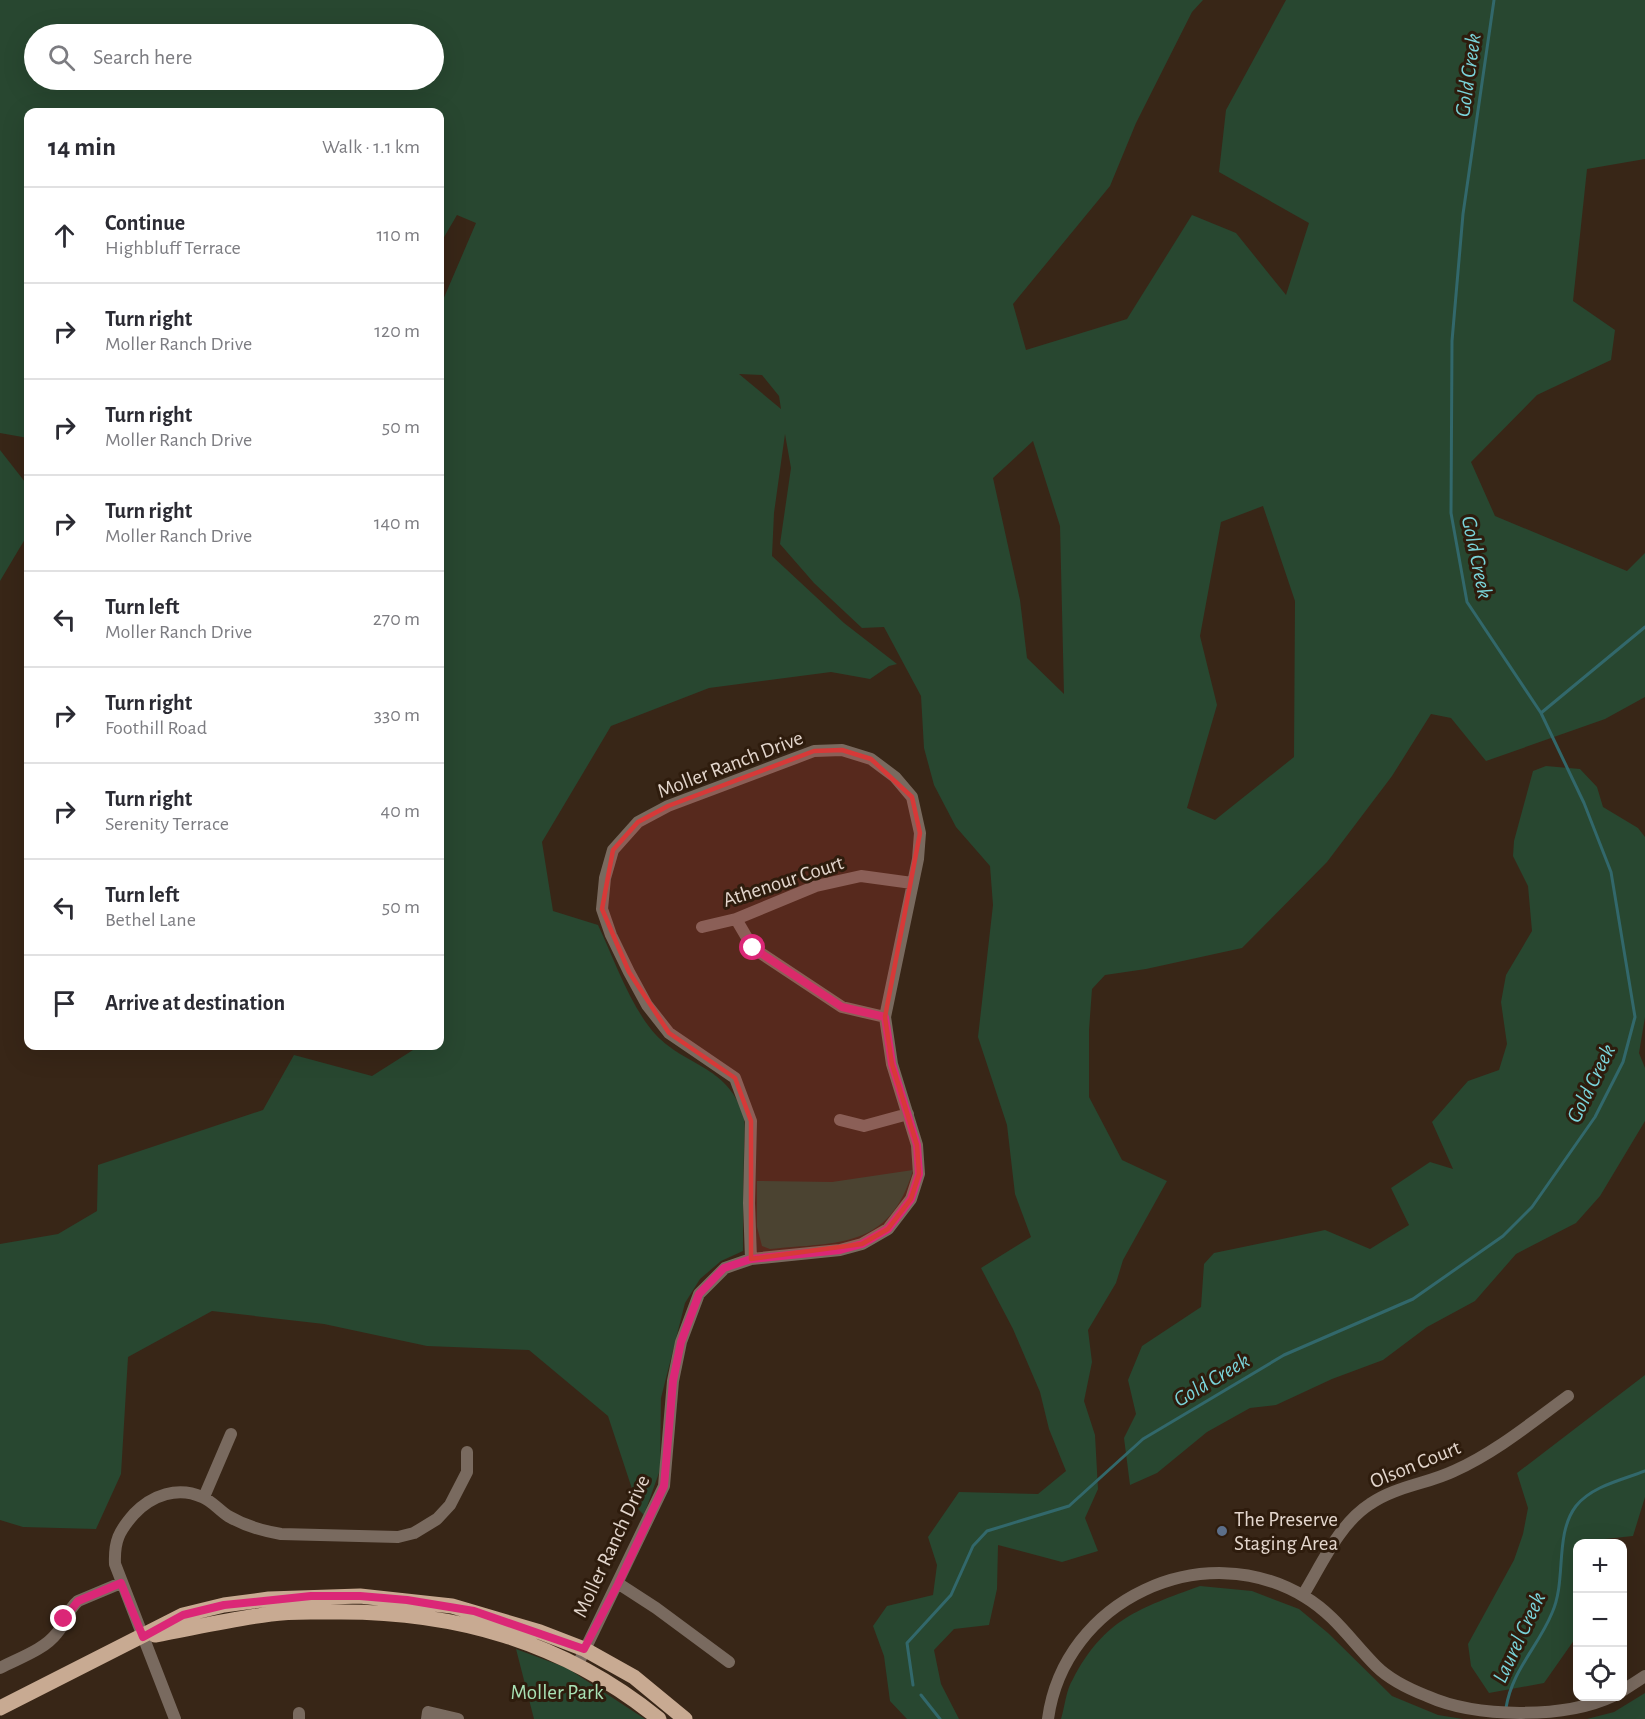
<!DOCTYPE html>
<html lang="en">
<head>
<meta charset="utf-8">
<style>
  body { margin:0; font-family:"Alegreya Sans",sans-serif; background:#f2f2f3; color:#2b2b33 }
  .controls { position:absolute; right:18px; bottom:18px; display:grid; overflow:hidden; border-radius:12px; box-shadow:0 6px 24px #0002 }
  .controls button { width:54px; height:54px; display:grid; place-items:center; padding:0; border:0; border-bottom:2px solid #e1e1e2; background:#fff; color:#2b2b33; font:30px sans-serif }
  .stop { position:absolute; width:18px; height:18px; margin:-14px; border:4px solid #db2777; border-radius:50%; background:#fff }
  .stop.end { background:#db2777; border-color:#fff; box-shadow:0 2px 6px #0008 }
  .list { margin:0; padding:0; list-style:none }
  h2 { display:flex; justify-content:space-between; align-items:center; height:78px; margin:0; padding:0 24px; font-size:26px }
  h2 small { font-size:20px; font-weight:400; color:#7c7c81 }
  .list li { display:grid; grid-template-columns:39px 1fr auto; gap:18px; align-items:center; box-sizing:border-box; height:96px; padding:0 24px; border-top:2px solid #e1e1e2 }
  .list b { display:block; font-size:22px; white-space:nowrap }
  .list p { margin:0; font-size:20px; white-space:nowrap; color:#7c7c81 }
  .list em { font-size:20px; font-style:normal; color:#7c7c81 }
  .icon { flex:none; width:33px; height:33px; fill:none; stroke:currentColor; stroke-width:2; stroke-linecap:round; stroke-linejoin:round }
  .map { position:relative; flex:none; width:1645px; height:1719px; overflow:hidden }
  .search { position:absolute; background:#fff; box-shadow:0 6px 24px #0002; left:24px; top:24px; width:420px; height:66px; display:flex; align-items:center; gap:15px; box-sizing:border-box; padding:0 21px; border-radius:33px; color:#7c7c81; font-size:22px }
  .panel { position:absolute; background:#fff; box-shadow:0 6px 24px #0002; left:24px; top:108px; width:420px; height:942px; border-radius:12px }
  .map>svg:first-child { display:block }
  .green { fill:#284730; fill-rule:evenodd }
  .lines { fill:none; stroke-linecap:round; stroke-linejoin:round }
  .stream { stroke:#32686b; stroke-width:3 }
  .minor { stroke:#796a5f; stroke-width:12 }
  .major { stroke:#c8aa92; stroke-width:15 }
  .route { stroke:#db2777; stroke-width:8 }
  .marked { fill:#d73938; fill-opacity:0.2; stroke:#d73938; stroke-width:4.5; stroke-linejoin:round }
  .service-dot { fill:#5c6f8a; stroke:#2e1c0d; stroke-width:2 }
  .labels { text-anchor:middle; stroke-width:6; stroke-linejoin:round; paint-order:stroke }
  .street-label { font-size:21px; fill:#e3d6cd; stroke:#2e1c0d }
  .poi-label { font-size:21px; fill:#e3d6cd; stroke:#2e1c0d; text-anchor:start }
  .park-label { font-size:21px; fill:#a8e2b5; stroke:#2e1c0d }
  .water-label { font-size:22px; font-style:italic; fill:#7ad4da; stroke:#2e1c0d }
</style>
</head>
<body>
<div class="map">
<svg width="1645" height="1719" viewBox="0 0 1645 1719">
  <rect width="100%" height="100%" fill="#382617"/>
  <path class="green" d="M 0,0 L 1203,0 L 1192,12 L 1136,123 L 1110,186 L 1013,304 L 1026,350 L 1127,319 L 1192,215 L 1236,233 L 1286,295 L 1309,223 L 1219,172 L 1226,110 L 1286,0 L 1645,0 L 1645,159 L 1587,169 L 1573,301 L 1615,330 L 1611,360 L 1537,395 L 1471,462 L 1495,516 L 1627,571 L 1645,553 L 1645,697 L 1605,719 L 1486,761 L 1451,718 L 1431,714 L 1392,776 L 1327,862 L 1242,948 L 1146,969 L 1105,975 L 1092,989 L 1089,1030 L 1089,1097 L 1122,1160 L 1167,1181 L 1123,1260 L 1116,1283 L 1088,1330 L 1092,1362 L 1084,1401 L 1095,1435 L 1098,1489 L 1085,1518 L 1098,1551 L 1062,1562 L 998,1545 L 997,1589 L 989,1625 L 954,1629 L 934,1650 L 941,1684 L 959,1719 L 907,1719 L 890,1701 L 884,1656 L 873,1626 L 887,1606 L 933,1595 L 937,1565 L 928,1537 L 959,1492 L 1038,1494 L 1066,1471 L 1049,1429 L 1040,1392 L 1013,1329 L 981,1268 L 1031,1237 L 1015,1194 L 1007,1125 L 978,1037 L 993,905 L 990,866 L 956,827 L 934,785 L 924,748 L 921,696 L 884,627 L 862,628 L 814,583 L 780,544 L 791,468 L 785,434 L 774,513 L 772,556 L 844,623 L 897,664 L 889,666 L 870,679 L 831,672 L 709,688 L 611,726 L 542,842 L 553,911 L 598,925 C 614,959 631,1008 656,1035 C 687,1067 725,1065 743,1113 C 746,1123 744,1138 744,1149 C 743,1183 743,1217 743,1251 L 721,1261 L 700,1279 L 685,1303 L 661,1398 L 660,1470 L 644,1515 L 639,1510 L 608,1416 L 529,1350 L 427,1346 L 324,1324 L 212,1311 L 128,1357 L 121,1474 L 96,1529 L 23,1527 L 0,1520 L 0,1244 L 58,1234 L 97,1211 L 98,1165 L 263,1110 L 294,1055 L 372,1076 L 413,1050 L 413,1046 L 440,1046 L 440,307 L 476,223 L 457,215 L 440,244 L 440,112 L 28,112 L 28,438 L 0,433 ZM 34,34 L 434,34 L 434,80 L 34,80 ZM 739,374 L 762,375 L 779,396 L 781,409 ZM 1033,441 L 1060,526 L 1064,694 L 1027,658 L 1020,600 L 993,478 ZM 1263,506 L 1295,601 L 1294,757 L 1215,820 L 1187,808 L 1217,705 L 1200,636 L 1221,522 Z
    M 0,450 L 25,482 L 28,534 L 0,581 Z
    M 1546,766 L 1580,769 L 1597,787 L 1603,807 L 1638,828 L 1645,837 L 1645,1017 L 1639,1053 L 1645,1068 L 1645,1121 L 1600,1196 L 1576,1223 L 1516,1254 L 1475,1301 L 1427,1327 L 1383,1360 L 1332,1379 L 1276,1405 L 1250,1408 L 1207,1432 L 1157,1473 L 1130,1485 L 1124,1438 L 1136,1414 L 1128,1380 L 1142,1346 L 1201,1307 L 1204,1264 L 1214,1253 L 1325,1230 L 1370,1249 L 1409,1225 L 1391,1188 L 1430,1162 L 1453,1169 L 1432,1122 L 1468,1081 L 1499,1070 L 1507,1044 L 1501,1002 L 1506,975 L 1532,931 L 1528,886 L 1513,856 L 1514,841 L 1533,771 Z
    M 913,1170 C 890,1249 839,1242 770,1249 L 762,1246 L 757,1227 L 757,1181 L 832,1182 Z
    M 1645,1375 L 1645,1497 L 1633,1536 L 1595,1540 L 1596,1543 L 1578,1544 L 1577,1636 L 1544,1683 L 1489,1693 L 1471,1666 L 1468,1644 L 1514,1560 L 1523,1534 L 1528,1508 L 1517,1473 Z
    M 1200,1586 L 1252,1591 L 1299,1609 L 1328,1633 L 1392,1696 L 1438,1715 L 1463,1719 L 1061,1719 C 1065,1706 1066,1690 1073,1679 C 1104,1619 1140,1608 1200,1586 Z
    M 516,1649 L 567,1668 L 645,1719 L 534,1719 Z
    M 1645,1693 L 1645,1719 L 1587,1719 L 1614,1712 Z"/>
  <g class="lines">
    <path class="stream" d="M 1541,713 L 1645,627
      M 913,1685 L 907,1643 L 951,1595 L 973,1546 L 987,1531 L 1069,1506 L 1143,1439 L 1284,1355 L 1413,1299 L 1503,1236 L 1532,1207 L 1595,1117 L 1623,1062 L 1635,1017 L 1611,872 L 1584,803 L 1541,713 L 1467,602 L 1451,513 L 1452,341 L 1463,214 L 1494,0
      M 921,1695 L 940,1719
      M 1506,1708 C 1512,1670 1538,1647 1552,1613 C 1567,1580 1554,1535 1576,1506 C 1592,1486 1622,1480 1645,1471"/>
    <path class="minor" d="M 736,919 L 753,948 L 842,1007 L 885,1017
      M 702,927 L 736,919 L 816,886 L 861,876 L 912,883
      M 840,1120 L 864,1126 L 908,1114
      M 204,1497 L 231,1434
      M 619,1584 L 656,1608 L 729,1662
      M 1303,1595 C 1322,1564 1339,1524 1370,1504 C 1396,1486 1427,1484 1454,1471 C 1496,1452 1531,1423 1568,1396
      M 578,1664 L 664,1486 L 673,1381 L 681,1342 L 699,1294 L 725,1268 L 751,1259 L 840,1250 L 862,1244 L 888,1229 L 911,1199 L 919,1174 L 917,1145 L 892,1064 L 885,1017 L 918,859 L 920,833 L 912,797 L 895,777 L 871,759 L 842,750 L 814,751 L 668,806 L 638,822 L 613,850 L 605,878 L 602,909 L 611,935 L 629,972 L 647,1005 L 669,1033 L 735,1078 L 751,1121 L 749,1203 L 751,1259
      M 0,1668 C 19,1658 44,1650 57,1633 C 66,1623 67,1610 78,1601 L 121,1583
      M 1622,1691 L 1645,1676
      M 299,1713 L 299,1719
      M 175,1719 L 115,1564 C 114,1541 119,1531 134,1514 C 152,1495 178,1486 202,1497 C 212,1501 219,1510 228,1516 C 245,1526 263,1531 281,1534 L 398,1537 L 414,1533 L 437,1519 L 450,1505 L 467,1472 L 467,1452
      M 427,1719 L 428,1712 L 458,1719
      M 1048,1719 C 1064,1600 1203,1535 1305,1597 C 1335,1615 1352,1642 1376,1666 C 1390,1680 1409,1689 1427,1696 C 1476,1718 1564,1719 1613,1696"/>
    <path class="major" d="M 155,1635 C 193,1628 232,1619 271,1614 C 290,1611 311,1612 330,1612 C 453,1610 563,1641 659,1719
      M 0,1708 L 183,1615 L 224,1605 L 269,1599 L 360,1596 L 452,1606 L 540,1632 L 584,1649 L 634,1677 L 685,1719"/>
  </g>
  <g class="lines">
    <path class="route" d="M 64,1619 L 78,1601 L 121,1583 L 143,1637 L 183,1615 L 224,1605 L 311,1596 L 360,1596 L 407,1600 L 474,1611 L 584,1649 L 618,1584 L 664,1486 L 673,1381 L 681,1342 L 699,1294 L 724,1268 L 751,1259 L 840,1250 L 862,1244 L 888,1229 L 911,1199 L 919,1174 L 917,1145 L 892,1064 L 885,1017 L 842,1007 L 753,948"/>
  </g>
  <path class="marked" d="M 842,750 L 871,759 L 912,797 L 920,833 L 885,1017 L 892,1064 L 917,1145 L 919,1174 L 911,1199 L 888,1229 L 862,1244 L 751,1259 L 751,1121 L 735,1078 L 669,1033 L 629,972 L 602,909 L 613,850 L 638,822 L 668,806 L 814,751 Z"/>
  <circle class="service-dot" cx="1222" cy="1531" r="6"/>
  <g class="labels">
    <g class="street-label">
      <text transform="translate(730 764) rotate(-21)" y="7">Moller Ranch Drive</text>
      <text transform="translate(783 881) rotate(-18)" y="7">Athenour Court</text>
      <text transform="translate(1415 1464) rotate(-22)" y="7">Olson Court</text>
      <text transform="translate(611 1546) rotate(-65)" y="7">Moller Ranch Drive</text>
    </g>
    <g class="poi-label">
      <text x="1234" y="1526">The Preserve<tspan x="1234" dy="24">Staging Area</tspan></text>
    </g>
    <g class="park-label">
      <text x="557" y="1699">Moller Park</text>
    </g>
    <g class="water-label">
      <text transform="translate(1467 75) rotate(-82)" y="8">Gold Creek</text>
      <text transform="translate(1478 557) rotate(78)" y="8">Gold Creek</text>
      <text transform="translate(1590 1083) rotate(-64)" y="8">Gold Creek</text>
      <text transform="translate(1211 1379) rotate(-31)" y="8">Gold Creek</text>
      <text transform="translate(1518 1637) rotate(-65)" y="8">Laurel Creek</text>
    </g>
  </g>
</svg>
<div class="controls">
<button>+</button>
<button>−</button>
<button><svg class="icon" aria-label="locate" viewBox="0 0 24 24"><circle cx="12" cy="12" r="6"/><path d="M12 2v4M12 18v4M2 12h4M18 12h4"/></svg></button>
</div>
<div class="stop" style="left:753px;top:948px"></div>
<div class="stop end" style="left:64px;top:1619px"></div>
<div class="search"><svg class="icon" aria-label="search" viewBox="0 0 24 24"><circle cx="10" cy="10" r="6"/><path d="M15 15l6 6"/></svg>Search here</div>
<section class="panel">
<h2>14 min<small>Walk · 1.1 km</small></h2>
<ul class="list">
<li><svg class="icon" aria-label="ahead" viewBox="0 0 24 24"><path d="M12 20V5M6 11l6-6 6 6"/></svg><div><b>Continue</b><p>Highbluff Terrace</p></div><em>110 m</em></li>
<li><svg class="icon" aria-label="right" viewBox="0 0 24 24"><path d="M7 20v-9h11M14 6l5 5-5 5"/></svg><div><b>Turn right</b><p>Moller Ranch Drive</p></div><em>120 m</em></li>
<li><svg class="icon" aria-label="right" viewBox="0 0 24 24"><path d="M7 20v-9h11M14 6l5 5-5 5"/></svg><div><b>Turn right</b><p>Moller Ranch Drive</p></div><em>50 m</em></li>
<li><svg class="icon" aria-label="right" viewBox="0 0 24 24"><path d="M7 20v-9h11M14 6l5 5-5 5"/></svg><div><b>Turn right</b><p>Moller Ranch Drive</p></div><em>140 m</em></li>
<li><svg class="icon" aria-label="left" viewBox="0 0 24 24"><path d="M17 20v-9H6M10 6l-5 5 5 5"/></svg><div><b>Turn left</b><p>Moller Ranch Drive</p></div><em>270 m</em></li>
<li><svg class="icon" aria-label="right" viewBox="0 0 24 24"><path d="M7 20v-9h11M14 6l5 5-5 5"/></svg><div><b>Turn right</b><p>Foothill Road</p></div><em>330 m</em></li>
<li><svg class="icon" aria-label="right" viewBox="0 0 24 24"><path d="M7 20v-9h11M14 6l5 5-5 5"/></svg><div><b>Turn right</b><p>Serenity Terrace</p></div><em>40 m</em></li>
<li><svg class="icon" aria-label="left" viewBox="0 0 24 24"><path d="M17 20v-9H6M10 6l-5 5 5 5"/></svg><div><b>Turn left</b><p>Bethel Lane</p></div><em>50 m</em></li>
<li><svg class="icon" aria-label="arrive" viewBox="0 0 24 24"><path d="M6 21V4h12l-3 4 3 4H6"/></svg><div><b>Arrive at destination</b></div></li>
</ul>
</section>
</div>
</body>
</html>
